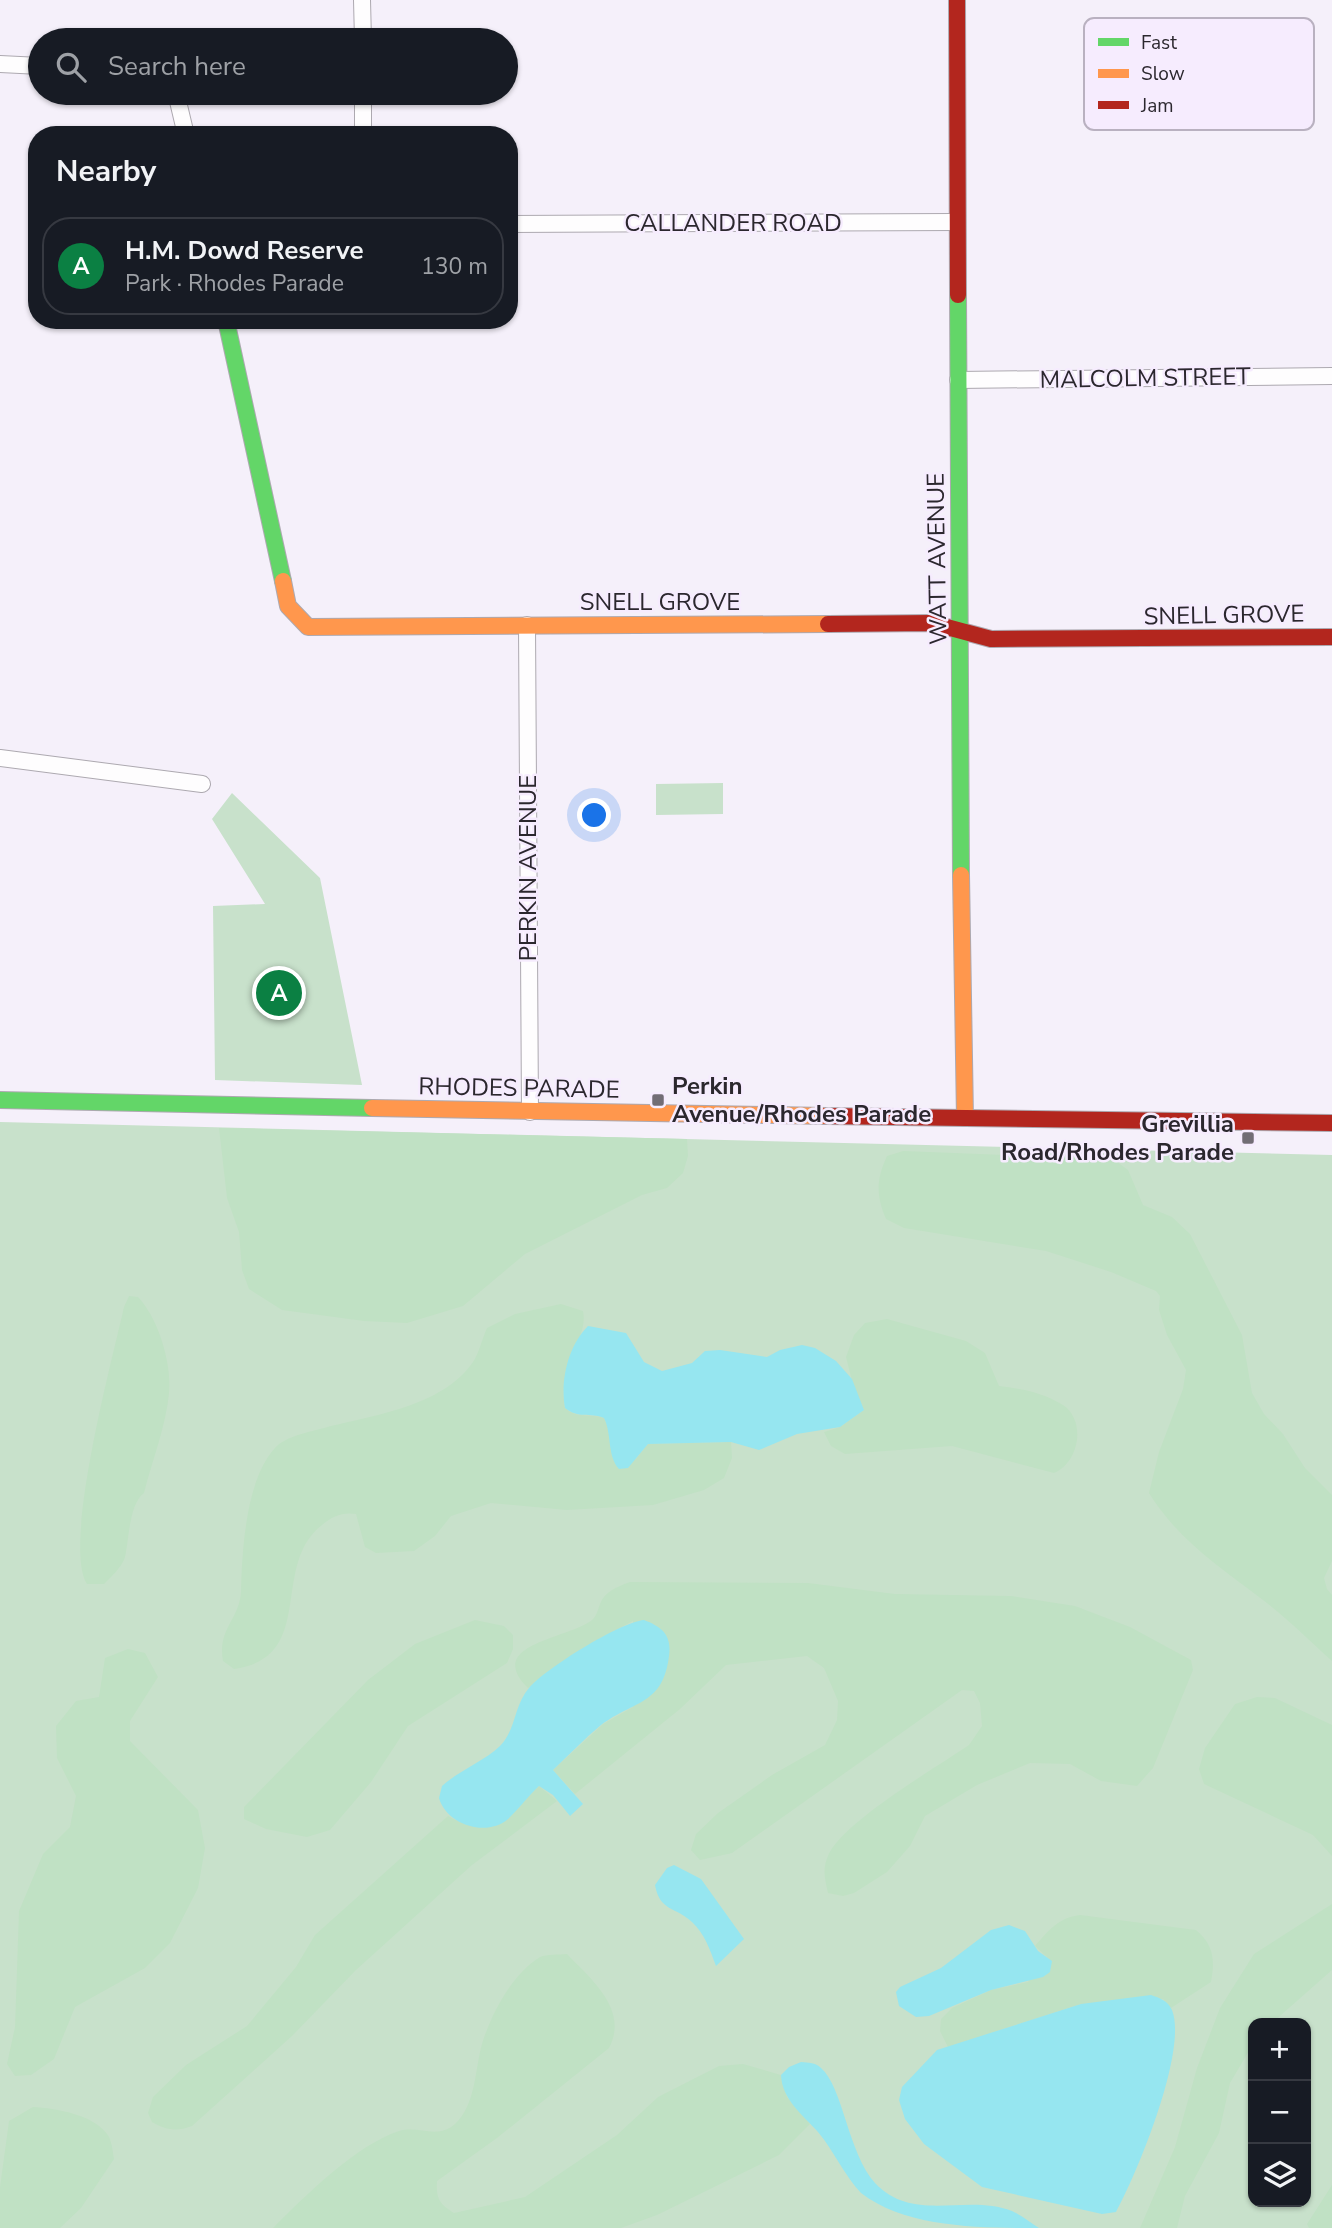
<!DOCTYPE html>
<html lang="en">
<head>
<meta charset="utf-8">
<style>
  body { margin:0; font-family:"Nunito Sans",sans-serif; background:#242831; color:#f1f3f6 }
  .controls { position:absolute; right:21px; bottom:21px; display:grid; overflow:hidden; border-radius:14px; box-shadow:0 2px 5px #0004 }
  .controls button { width:63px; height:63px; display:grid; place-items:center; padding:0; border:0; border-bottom:2px solid #363941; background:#171b24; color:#f1f3f6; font:35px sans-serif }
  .you { position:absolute; left:595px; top:816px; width:24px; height:24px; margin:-18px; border:5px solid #fff; border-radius:50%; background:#1a73e8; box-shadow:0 0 0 10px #1a73e833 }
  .badge { display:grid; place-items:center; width:46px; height:46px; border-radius:50%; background:#0b8043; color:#fff; font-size:23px; font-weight:700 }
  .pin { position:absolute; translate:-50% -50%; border:4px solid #fff; box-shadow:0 2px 7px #0006 }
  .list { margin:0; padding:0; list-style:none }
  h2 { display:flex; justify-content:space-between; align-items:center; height:91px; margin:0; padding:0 28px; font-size:30px }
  h2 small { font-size:23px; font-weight:400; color:#9ea1a6 }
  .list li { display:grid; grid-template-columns:46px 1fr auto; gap:21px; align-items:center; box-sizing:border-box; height:98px; margin:0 14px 14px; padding:0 14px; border:2px solid #363941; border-radius:28px }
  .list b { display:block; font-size:26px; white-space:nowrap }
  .list p { margin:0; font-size:23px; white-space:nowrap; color:#9ea1a6 }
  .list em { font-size:23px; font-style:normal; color:#9ea1a6 }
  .icon { flex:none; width:38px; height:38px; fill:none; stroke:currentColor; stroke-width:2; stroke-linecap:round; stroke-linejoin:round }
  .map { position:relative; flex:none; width:1332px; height:2228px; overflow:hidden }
  .search { position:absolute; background:#171b24; box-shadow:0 2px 5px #0004; left:28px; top:28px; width:490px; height:77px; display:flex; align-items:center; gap:18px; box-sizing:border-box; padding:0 24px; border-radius:38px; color:#9ea1a6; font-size:26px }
  .panel { position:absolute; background:#171b24; box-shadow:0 2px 5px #0004; left:28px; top:126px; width:490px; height:203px; border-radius:28px }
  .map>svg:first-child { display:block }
  .green { fill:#c8e1cb; fill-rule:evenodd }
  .forest { fill:#c0e1c4 }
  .water { fill:#96e6f0 }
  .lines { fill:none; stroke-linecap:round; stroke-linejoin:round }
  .street-casing { stroke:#ada9b0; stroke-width:18 }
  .fast-casing { stroke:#ada9b0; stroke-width:18 }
  .slow-casing { stroke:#ada9b0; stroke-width:18 }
  .jam-casing { stroke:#ada9b0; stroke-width:18 }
  .street { stroke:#fefdfe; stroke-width:16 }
  .fast { stroke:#63d668; stroke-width:16 }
  .slow { stroke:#ff974d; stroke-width:16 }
  .jam { stroke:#b3261e; stroke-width:16 }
  .poi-dot { fill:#726d75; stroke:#f6ecfe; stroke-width:2.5 }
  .labels { text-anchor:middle; stroke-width:5; stroke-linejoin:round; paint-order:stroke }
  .street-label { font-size:24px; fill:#2b272e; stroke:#f6ecfe }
  .poi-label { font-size:24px; font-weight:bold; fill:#2b272e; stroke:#f6ecfe; text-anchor:start }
  .key { fill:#f6ecfe; stroke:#b9b1c0; stroke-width:2 }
  .key-label { font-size:19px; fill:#2b272e }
</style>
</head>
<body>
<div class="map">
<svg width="1332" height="2228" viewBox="0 0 1332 2228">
  <rect width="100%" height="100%" fill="#f5f0fa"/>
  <path class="green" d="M 723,783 L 723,814 L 656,815 L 656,784 Z
    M 232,793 L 320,878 L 362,1085 L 215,1080 L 213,906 L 265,904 L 212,819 Z
    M 0,1122 L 1332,1155 L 1332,2228 L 0,2228 ZM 1253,2023 L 1306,2023 L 1306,2202 L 1253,2202 Z"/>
  <path class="forest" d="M 219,1128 L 687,1139 L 688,1156 L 683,1173 L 667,1188 L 642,1195 L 525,1254 L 463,1306 L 407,1323 L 364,1321 L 282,1310 L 249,1289 L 242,1270 L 239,1232 L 227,1198 Z
    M 903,1151 L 1113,1159 L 1128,1170 L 1143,1205 L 1172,1217 L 1190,1234 L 1242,1335 L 1252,1393 L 1264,1414 L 1283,1434 L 1305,1468 L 1332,1495 L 1332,1561 L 1324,1578 L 1327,1589 L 1332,1595 L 1332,1661 C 1309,1640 1287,1618 1263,1600 C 1220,1567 1178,1540 1149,1493 L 1159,1452 L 1183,1389 L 1186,1370 L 1167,1335 L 1159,1310 L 1160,1296 L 1156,1291 L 1111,1272 L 1046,1251 L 904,1228 L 886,1219 C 876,1195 876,1180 887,1156 Z
    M 129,1296 L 138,1297 C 158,1318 172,1363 169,1393 C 166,1426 152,1461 144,1493 C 129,1504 129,1540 125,1557 C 122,1567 111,1577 104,1584 L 87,1584 C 62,1546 113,1357 124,1307 Z
    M 561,1304 L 583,1311 C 589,1338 557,1367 565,1408 C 577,1419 590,1413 604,1418 L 610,1430 L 611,1447 L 635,1460 L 648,1444 L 731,1442 L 732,1458 L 724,1478 L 704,1490 L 653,1505 L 567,1510 L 491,1503 L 451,1516 L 435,1536 L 414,1551 L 376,1553 L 365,1547 L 356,1514 C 342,1512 333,1516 322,1525 C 269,1566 318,1657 234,1669 L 223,1661 C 217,1629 240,1619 241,1591 C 242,1550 246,1479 275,1448 C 286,1436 309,1432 324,1428 C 373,1415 442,1407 473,1362 C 479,1353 482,1339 487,1328 L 515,1314 Z
    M 887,1319 L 966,1341 L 985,1353 L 999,1386 C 1022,1389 1042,1392 1063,1405 C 1086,1420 1080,1462 1054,1473 L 952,1446 L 845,1454 L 831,1446 L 824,1432 L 840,1427 L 864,1410 L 854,1389 L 846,1357 L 854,1335 L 865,1323 Z
    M 630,1582 L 808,1583 L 895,1594 L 1011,1596 L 1075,1606 L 1130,1627 L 1191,1660 L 1193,1670 L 1153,1768 L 1137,1786 L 1101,1781 L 1070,1764 L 1030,1763 L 977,1785 L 925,1816 L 910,1846 L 887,1872 L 854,1893 L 843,1896 L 828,1893 C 825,1880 822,1869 828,1856 C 841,1823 937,1767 969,1745 L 982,1726 L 980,1703 L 974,1691 L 962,1690 L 732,1853 L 700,1860 L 691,1850 L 696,1834 L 718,1813 L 772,1775 L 825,1745 L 837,1720 L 838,1701 L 824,1668 L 807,1656 L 726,1665 L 680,1709 L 575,1794 L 553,1770 L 603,1724 L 633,1707 L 633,1621 L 599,1639 L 528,1688 C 482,1643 574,1638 593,1619 C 597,1615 598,1609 600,1604 C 605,1591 617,1587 630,1582 Z
    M 475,1620 L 504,1626 L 513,1635 L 513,1649 L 507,1663 L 408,1726 L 371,1782 L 330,1830 L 307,1837 L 266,1829 L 244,1819 L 244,1807 L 368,1680 L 415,1644 Z
    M 128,1649 L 145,1653 L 158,1677 L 130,1721 L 130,1741 L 198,1810 L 205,1848 L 198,1888 L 170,1943 L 145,1968 L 75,2007 L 54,2059 L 31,2075 L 15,2076 L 7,2064 L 15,2027 L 19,1911 L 43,1854 L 70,1827 L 76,1796 L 57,1758 L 56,1726 L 76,1701 L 99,1697 L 105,1658 Z
    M 1257,1697 L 1275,1698 L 1332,1725 L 1332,1856 L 1313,1835 L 1204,1784 L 1199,1769 L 1205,1748 L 1235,1704 Z
    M 539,1786 L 557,1801 L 472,1865 L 356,1970 L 292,2036 L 192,2126 C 176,2132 166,2130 152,2122 L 148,2113 L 153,2097 L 186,2065 L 247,2026 L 296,1967 L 315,1935 L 448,1816 C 494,1842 507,1815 539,1786 Z
    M 1332,1904 L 1332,1970 L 1272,2023 L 1253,2023 L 1253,2044 L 1230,2083 L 1219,2133 L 1185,2196 L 1177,2228 L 1140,2228 L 1175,2147 L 1197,2068 L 1220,2008 L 1254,1954 Z
    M 1080,1915 L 1196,1930 C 1214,1945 1215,1960 1211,1982 L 1171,2008 L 1163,1999 L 1081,2004 L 948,2047 L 940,2031 L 941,2019 L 952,2008 L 991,1990 L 1028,1982 L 1047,1957 L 1035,1946 C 1049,1930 1058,1918 1080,1915 Z
    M 567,1954 C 592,1980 629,2010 609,2048 L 497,2138 L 437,2181 C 436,2198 439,2204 454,2213 L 525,2197 L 617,2135 L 658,2097 L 719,2066 L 743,2064 L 781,2075 L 787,2097 L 810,2124 L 779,2155 L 657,2215 L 621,2228 L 273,2228 C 305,2196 356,2145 399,2131 C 419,2125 437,2140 455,2124 C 476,2105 475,2068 482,2044 C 491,2014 512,1974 540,1957 C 547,1954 559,1955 567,1954 Z
    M 33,2107 C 55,2108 97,2115 109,2137 C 112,2143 113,2153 114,2159 L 81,2208 L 60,2228 L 0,2228 L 0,2187 L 9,2121 Z
    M 1332,2185 L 1332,2228 L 1309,2228 L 1307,2224 Z"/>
  <path class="water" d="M 588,1326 L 626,1333 L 644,1362 L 662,1371 L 692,1363 L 705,1351 L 720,1350 L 767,1357 L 780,1350 L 802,1345 L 815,1348 L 836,1361 L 852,1379 L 864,1410 L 840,1427 L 797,1434 L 759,1450 L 731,1442 L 648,1444 L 628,1468 L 619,1469 C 607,1456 612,1434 604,1418 C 590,1412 578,1419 565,1408 C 560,1381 568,1346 588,1326 Z
    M 644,1620 C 662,1627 672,1635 669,1656 C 663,1705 635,1700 601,1725 C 584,1739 569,1755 553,1770 L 583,1804 L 570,1816 L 553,1795 L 539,1786 C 528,1796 519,1809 508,1819 C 486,1838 446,1824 439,1798 L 442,1786 C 460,1770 483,1762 500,1746 C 516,1730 514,1705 529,1688 C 545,1669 620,1622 644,1620 Z
    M 674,1865 L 701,1879 L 744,1939 L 716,1966 C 710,1950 705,1934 692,1922 C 675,1906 660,1912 655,1885 L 667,1868 Z
    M 1009,1925 L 1025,1931 L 1038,1951 L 1052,1961 L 1050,1972 L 1043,1977 L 991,1990 L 929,2016 L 916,2017 L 899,2006 L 896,1992 L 900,1987 L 941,1968 L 991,1930 Z
    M 1151,1995 C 1160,1998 1168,2001 1172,2010 C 1188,2050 1137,2174 1116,2212 L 1102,2214 L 982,2187 L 924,2144 L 905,2119 L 899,2100 L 902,2087 L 937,2050 L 1081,2004 Z
    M 801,2062 C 809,2063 815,2062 821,2068 C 843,2087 848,2153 875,2183 C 914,2224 966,2193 1012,2211 C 1021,2215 1031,2223 1039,2228 C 980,2228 906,2228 861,2193 C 844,2175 834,2151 818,2132 C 803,2115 782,2100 781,2075 L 789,2067 Z"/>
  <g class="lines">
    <g class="street-casing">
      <path id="street" d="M 362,0 L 363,40
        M 0,64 L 40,66
        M 176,93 L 186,135
        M 363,93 L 363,135
        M 509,224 L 956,222
        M 958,380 L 1332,376
        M 527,625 L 530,1112
        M 0,758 L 202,784"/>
    </g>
    <g class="fast-casing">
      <path id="fast" d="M 958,295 L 961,875
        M 226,320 L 283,581
        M 0,1100 L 372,1108"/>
    </g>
    <g class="slow-casing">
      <path id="slow" d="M 283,581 L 288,606 L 308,627 L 828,624
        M 961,875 L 965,1118
        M 372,1108 L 826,1116"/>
    </g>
    <g class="jam-casing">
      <path id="jam" d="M 957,0 L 958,295
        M 828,624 L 932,623 L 991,639 L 1332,637
        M 826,1116 L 1332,1123"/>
    </g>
    <use href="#street" class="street"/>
    <use href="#fast" class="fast"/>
    <use href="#slow" class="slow"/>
    <use href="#jam" class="jam"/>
  </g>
  <g class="poi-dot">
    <rect x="651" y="1093" width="14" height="14" rx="3.5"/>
    <rect x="1241" y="1131" width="14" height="14" rx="3.5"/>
  </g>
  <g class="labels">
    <g class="street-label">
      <text x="733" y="231">CALLANDER ROAD</text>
      <text transform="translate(1145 378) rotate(-1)" y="8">MALCOLM STREET</text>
      <text transform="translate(937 559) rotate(-91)" y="8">WATT AVENUE</text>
      <text x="660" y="610">SNELL GROVE</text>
      <text transform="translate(1224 615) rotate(-1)" y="8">SNELL GROVE</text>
      <text transform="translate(528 868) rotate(-90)" y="8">PERKIN AVENUE</text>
      <text transform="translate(519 1088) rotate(1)" y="8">RHODES PARADE</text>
    </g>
    <g class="poi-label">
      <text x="672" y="1094">Perkin<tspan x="672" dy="28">Avenue/Rhodes Parade</tspan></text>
      <text x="1234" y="1132" text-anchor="end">Grevillia<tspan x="1234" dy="28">Road/Rhodes Parade</tspan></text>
    </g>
  </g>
  <rect x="1084" y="18" width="230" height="112" rx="10" class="key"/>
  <rect x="1098" y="38" width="31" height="8" fill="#63d668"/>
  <rect x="1098" y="69" width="31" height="9" fill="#ff974d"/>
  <rect x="1098" y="101" width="31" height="8" fill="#b3261e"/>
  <g class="key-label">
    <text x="1141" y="49">Fast</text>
    <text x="1141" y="80">Slow</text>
    <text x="1141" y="112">Jam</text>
  </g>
</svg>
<div class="controls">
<button>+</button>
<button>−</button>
<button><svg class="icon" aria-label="layers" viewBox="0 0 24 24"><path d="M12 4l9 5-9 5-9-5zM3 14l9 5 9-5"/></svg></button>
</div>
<div class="you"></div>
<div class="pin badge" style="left:279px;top:993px">A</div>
<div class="search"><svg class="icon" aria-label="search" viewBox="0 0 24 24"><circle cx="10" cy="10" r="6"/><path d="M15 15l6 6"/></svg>Search here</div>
<section class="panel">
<h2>Nearby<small></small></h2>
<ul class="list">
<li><span class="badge">A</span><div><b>H.M. Dowd Reserve</b><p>Park · Rhodes Parade</p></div><em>130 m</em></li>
</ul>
</section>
</div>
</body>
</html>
